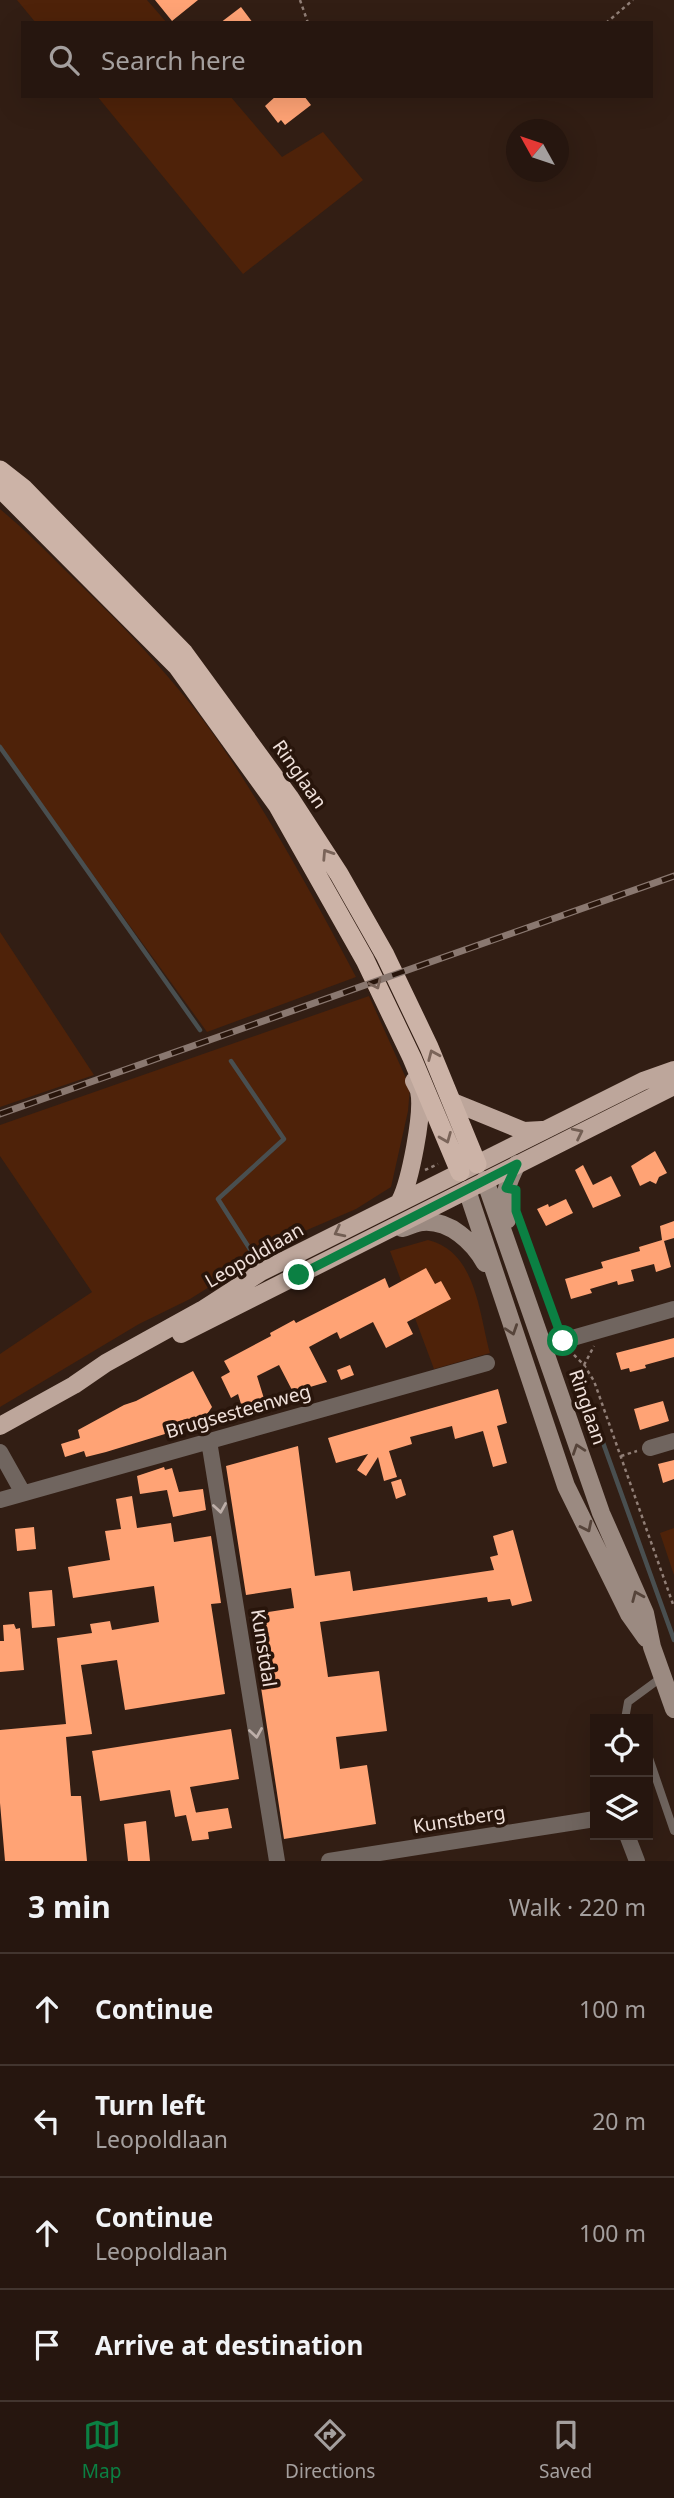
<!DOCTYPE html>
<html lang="en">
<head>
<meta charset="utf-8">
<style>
  body { margin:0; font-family:"Noto Sans",sans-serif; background:#32231d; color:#f1f3f6 }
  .controls { position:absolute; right:21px; bottom:21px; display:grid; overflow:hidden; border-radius:0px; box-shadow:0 7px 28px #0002 }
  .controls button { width:63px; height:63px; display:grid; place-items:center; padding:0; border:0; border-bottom:2px solid #42352f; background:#26160f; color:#f1f3f6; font:35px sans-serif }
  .compass { position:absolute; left:506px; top:119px; width:63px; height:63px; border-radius:50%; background:#26160f; box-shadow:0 7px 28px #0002; rotate:310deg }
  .stop { position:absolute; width:21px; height:21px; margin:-16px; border:5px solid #0b8043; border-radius:50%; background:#fff }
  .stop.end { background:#0b8043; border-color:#fff; box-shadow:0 2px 7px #0008 }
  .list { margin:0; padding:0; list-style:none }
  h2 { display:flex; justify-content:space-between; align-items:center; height:91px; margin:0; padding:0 28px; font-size:30px }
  h2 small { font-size:23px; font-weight:400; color:#a49f9e }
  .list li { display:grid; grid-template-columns:46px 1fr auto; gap:21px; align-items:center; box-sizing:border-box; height:112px; padding:0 28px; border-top:2px solid #42352f }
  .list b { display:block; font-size:26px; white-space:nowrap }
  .list p { margin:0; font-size:23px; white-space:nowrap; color:#a49f9e }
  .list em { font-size:23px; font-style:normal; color:#a49f9e }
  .icon { flex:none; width:38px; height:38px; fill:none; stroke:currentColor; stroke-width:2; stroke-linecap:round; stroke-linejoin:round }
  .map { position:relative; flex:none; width:674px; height:1861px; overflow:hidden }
  .search { position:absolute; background:#26160f; box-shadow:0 7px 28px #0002; left:21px; right:21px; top:21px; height:77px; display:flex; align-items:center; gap:18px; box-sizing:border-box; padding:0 24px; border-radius:0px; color:#a49f9e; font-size:26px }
  .sheet { height:539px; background:#26160f }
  nav { display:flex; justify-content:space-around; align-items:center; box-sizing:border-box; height:98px; border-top:2px solid #42352f; background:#26160f; font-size:19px; color:#a49f9e }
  nav a { display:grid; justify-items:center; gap:4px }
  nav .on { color:#0b8043 }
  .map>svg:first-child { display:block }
  .green { fill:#4e2209 }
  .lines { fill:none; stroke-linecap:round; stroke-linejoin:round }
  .stream { stroke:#494f50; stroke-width:4.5 }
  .building { fill:#ffa375 }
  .path { stroke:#917f77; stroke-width:2.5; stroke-dasharray:3.5 3.5; stroke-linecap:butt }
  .service { stroke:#70655f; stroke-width:8 }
  .minor { stroke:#70655f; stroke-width:16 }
  .secondary { stroke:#9b8a81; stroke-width:18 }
  .primary { stroke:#bda69b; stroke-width:18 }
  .trunk { stroke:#ccb3a7; stroke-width:19 }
  .rail-casing { stroke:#8a7870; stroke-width:7 }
  .rail { stroke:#28150b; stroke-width:4.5; stroke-dasharray:13; stroke-linecap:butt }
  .oneway { stroke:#7a6459 }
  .oneway2 { stroke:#725e53 }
  .oneway3 { stroke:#56443a }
  .oneway4 { stroke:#bdafa9 }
  .route { stroke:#0b8043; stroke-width:9 }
  .labels { text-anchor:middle; stroke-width:7; stroke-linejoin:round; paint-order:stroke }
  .street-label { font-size:19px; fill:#f0e1db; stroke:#28150b }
</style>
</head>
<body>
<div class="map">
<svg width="674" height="1861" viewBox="0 0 674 1861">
  <rect width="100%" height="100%" fill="#321e14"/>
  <path class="green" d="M 17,0 L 147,0 L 167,23 L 36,23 Z
    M 97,96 L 230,96 L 282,157 L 323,132 L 363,180 L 243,274 Z
    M 0,509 C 24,529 47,552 70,575 C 129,631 186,691 231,760 C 277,830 317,903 356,977 L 207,1032 L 0,747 Z
    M 0,932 L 94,1075 L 0,1107 Z
    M 369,996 L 410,1087 L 408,1111 L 391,1187 L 356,1209 L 286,1239 L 190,1299 L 139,1324 L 0,1407 L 0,1354 L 92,1292 L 0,1156 L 0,1125 Z
    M 428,1240 C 476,1251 479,1313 490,1353 L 434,1369 L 390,1251 Z
    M 674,1528 L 674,1575 L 660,1533 Z"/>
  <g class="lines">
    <path class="stream" d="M 0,747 L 200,1030
      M 231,1061 L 284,1139 L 218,1199 L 253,1254
      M 597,1426 L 674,1640"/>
  </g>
  <path class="building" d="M 155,0 L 198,0 L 172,21 Z
    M 241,7 L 253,23 L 220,23 Z
    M 276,96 L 304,96 L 311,105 L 285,125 L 281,120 L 278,123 L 265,106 Z
    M 655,1151 L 667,1173 L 659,1177 L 656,1184 L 650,1181 L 640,1186 L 631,1166 Z
    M 583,1165 L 593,1185 L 611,1176 L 621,1196 L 593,1208 L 575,1170 Z
    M 566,1199 L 573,1213 L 546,1226 L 537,1209 L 548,1204 L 549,1207 Z
    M 674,1221 L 674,1238 L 664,1241 L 671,1267 L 656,1272 L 654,1264 L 631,1270 L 634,1281 L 618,1285 L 617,1281 L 590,1289 L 592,1293 L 571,1299 L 565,1279 L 603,1268 L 601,1262 L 640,1251 L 639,1247 L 662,1240 L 660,1226 Z
    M 426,1268 L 435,1284 L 441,1281 L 451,1299 L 407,1322 L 413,1334 L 386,1348 L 373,1322 L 340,1339 L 337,1332 L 309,1347 L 327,1382 L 293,1392 L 279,1365 L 257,1376 L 266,1405 L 251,1409 L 248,1402 L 241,1404 L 238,1394 L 231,1398 L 221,1377 L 230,1372 L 224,1361 L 271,1336 L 270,1333 L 294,1320 L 296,1323 L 385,1278 L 389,1288 Z
    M 674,1338 L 674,1357 L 645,1365 L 646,1368 L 630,1372 L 629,1368 L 621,1370 L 616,1353 Z
    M 350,1365 L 354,1375 L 341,1380 L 337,1370 Z
    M 193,1371 L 212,1407 L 201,1423 L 106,1452 L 86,1457 L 84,1451 L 65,1457 L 61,1444 L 80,1438 L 78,1430 L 124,1405 L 136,1401 Z
    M 498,1389 L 507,1423 L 497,1426 L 507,1463 L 493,1467 L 483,1431 L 455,1439 L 452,1426 L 410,1437 L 412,1444 L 389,1451 L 397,1477 L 384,1481 L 378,1457 L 366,1476 L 357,1470 L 368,1454 L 336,1463 L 328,1438 Z
    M 663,1401 L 669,1421 L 640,1430 L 634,1409 Z
    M 298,1446 L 315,1576 L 350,1571 L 353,1591 L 494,1570 L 490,1557 L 498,1555 L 493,1536 L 513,1530 L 532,1601 L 512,1606 L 510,1599 L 488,1602 L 487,1597 L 320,1622 L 328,1677 L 379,1671 L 387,1731 L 336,1737 L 340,1769 L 367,1765 L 376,1824 L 284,1839 L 250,1615 L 294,1608 L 291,1588 L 246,1595 L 226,1466 Z
    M 674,1460 L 674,1479 L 663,1483 L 658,1464 Z
    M 164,1467 L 165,1470 L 172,1468 L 179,1492 L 203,1489 L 206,1510 L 173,1517 L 167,1490 L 140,1494 L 137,1476 Z
    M 401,1479 L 406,1495 L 396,1499 L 391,1482 Z
    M 132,1496 L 137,1528 L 171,1523 L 174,1542 L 211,1536 L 221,1603 L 211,1604 L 225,1694 L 125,1710 L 117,1660 L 81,1665 L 92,1734 L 66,1737 L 71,1796 L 81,1796 L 87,1861 L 5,1861 L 0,1803 L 0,1730 L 66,1724 L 57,1638 L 92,1633 L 90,1624 L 110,1621 L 112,1630 L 159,1622 L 154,1586 L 73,1598 L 68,1567 L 110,1560 L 105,1531 L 121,1529 L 116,1499 Z
    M 34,1527 L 36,1549 L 17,1551 L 15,1529 Z
    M 52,1590 L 55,1626 L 32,1628 L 29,1592 Z
    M 14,1624 L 16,1629 L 20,1628 L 24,1670 L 0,1672 L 0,1641 L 4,1641 L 3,1625 Z
    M 231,1729 L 239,1779 L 190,1787 L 196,1813 L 193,1813 L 228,1808 L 232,1828 L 208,1832 L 209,1839 L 192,1841 L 186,1815 L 175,1817 L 170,1790 L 100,1801 L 92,1751 Z
    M 146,1821 L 150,1861 L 128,1861 L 124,1824 Z"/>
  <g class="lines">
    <path class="path" d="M 300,0 L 308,23
      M 606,23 L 633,0
      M 425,1170 L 438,1164
      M 522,1226 L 557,1326 L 560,1333 L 562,1332
      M 569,1350 L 584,1365 L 594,1381 L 674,1607
      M 584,1365 L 594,1346
      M 621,1456 L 637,1451"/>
    <path class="service" d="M 625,1719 L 628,1702 L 662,1677
      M 648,1755 L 674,1831"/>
    <path class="minor" d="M 576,1337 L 674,1309
      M 209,1441 L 277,1861
      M 650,1448 L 674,1441
      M 0,1452 L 23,1493
      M 0,1500 L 487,1363
      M 627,1835 L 637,1861
      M 329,1861 L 595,1819"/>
    <path class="secondary" d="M 485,1180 L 601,1513 L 645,1613 L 652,1647 L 674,1709
      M 467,1190 L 566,1486 L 629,1614 L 646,1638
      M 507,1220 C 502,1198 507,1183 517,1164
      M 402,1228 C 409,1227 415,1222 423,1222 C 450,1220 473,1242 485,1263"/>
    <path class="primary" d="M 453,1102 L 524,1131 L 542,1130
      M 400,1201 C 410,1182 424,1112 419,1091 C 418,1088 416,1085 414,1081
      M 181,1334 L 674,1086
      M 0,1426 L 74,1385 L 106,1363 L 202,1310 L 261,1272 L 643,1081 L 674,1070"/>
    <path class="trunk" d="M 0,470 L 23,488 L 184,653 L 289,797 L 339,874 L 385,955 L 429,1047 L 477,1164
      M 0,488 L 177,666 L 278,806 L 365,960 L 412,1058 L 460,1172"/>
    <g class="rail-casing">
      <path id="rail" d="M 0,1114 L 674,876"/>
    </g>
    <use href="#rail" class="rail"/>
  </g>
  <defs><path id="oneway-chevron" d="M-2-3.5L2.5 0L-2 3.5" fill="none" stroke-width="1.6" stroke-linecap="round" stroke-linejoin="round" transform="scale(1.75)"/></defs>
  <g class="oneway">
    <use href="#oneway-chevron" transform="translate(327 854) rotate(-123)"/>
    <use href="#oneway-chevron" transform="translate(376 984) rotate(65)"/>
    <use href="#oneway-chevron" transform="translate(433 1055) rotate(-113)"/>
    <use href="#oneway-chevron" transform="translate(446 1138) rotate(68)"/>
  </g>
  <g class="oneway2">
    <use href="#oneway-chevron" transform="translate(578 1133) rotate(-26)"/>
    <use href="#oneway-chevron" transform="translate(339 1232) rotate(153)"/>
  </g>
  <g class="oneway3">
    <use href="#oneway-chevron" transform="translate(512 1330) rotate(71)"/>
    <use href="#oneway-chevron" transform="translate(578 1449) rotate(-109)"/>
    <use href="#oneway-chevron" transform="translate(587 1527) rotate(64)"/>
    <use href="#oneway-chevron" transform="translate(637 1596) rotate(-113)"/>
  </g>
  <g class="oneway4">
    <use href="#oneway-chevron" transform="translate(220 1508) rotate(81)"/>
    <use href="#oneway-chevron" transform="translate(256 1733) rotate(81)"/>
  </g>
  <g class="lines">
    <path class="route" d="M 299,1275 L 517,1164 L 506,1188 L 516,1190 L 516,1211 L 563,1341"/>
  </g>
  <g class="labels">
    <g class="street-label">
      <text transform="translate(300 774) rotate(55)" y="7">Ringlaan</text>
      <text transform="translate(254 1255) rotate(-30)" y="7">Leopoldlaan</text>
      <text transform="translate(588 1407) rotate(71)" y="7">Ringlaan</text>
      <text transform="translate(238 1411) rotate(-16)" y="7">Brugsesteenweg</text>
      <text transform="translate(264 1648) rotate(81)" y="7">Kunstdal</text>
      <text transform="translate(459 1819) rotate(-9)" y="7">Kunstberg</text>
    </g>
  </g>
</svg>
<div class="controls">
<button><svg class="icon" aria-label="locate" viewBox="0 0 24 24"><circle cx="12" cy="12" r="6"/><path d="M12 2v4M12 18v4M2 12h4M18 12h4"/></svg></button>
<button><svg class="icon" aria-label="layers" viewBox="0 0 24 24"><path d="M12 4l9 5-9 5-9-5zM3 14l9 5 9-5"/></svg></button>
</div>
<svg class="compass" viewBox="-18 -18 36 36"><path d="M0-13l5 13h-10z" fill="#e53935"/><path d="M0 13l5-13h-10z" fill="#a49f9e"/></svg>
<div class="stop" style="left:563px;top:1341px"></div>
<div class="stop end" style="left:299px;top:1275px"></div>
<div class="search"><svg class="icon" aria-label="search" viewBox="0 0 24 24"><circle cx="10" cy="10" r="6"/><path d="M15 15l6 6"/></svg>Search here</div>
</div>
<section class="sheet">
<h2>3 min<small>Walk · 220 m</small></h2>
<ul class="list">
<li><svg class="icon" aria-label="ahead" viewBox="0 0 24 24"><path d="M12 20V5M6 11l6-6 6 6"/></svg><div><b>Continue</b></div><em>100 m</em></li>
<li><svg class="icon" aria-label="left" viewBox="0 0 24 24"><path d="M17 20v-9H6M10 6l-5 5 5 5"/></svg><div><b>Turn left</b><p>Leopoldlaan</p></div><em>20 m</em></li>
<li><svg class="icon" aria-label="ahead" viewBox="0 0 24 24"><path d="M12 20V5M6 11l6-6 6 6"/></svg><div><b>Continue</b><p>Leopoldlaan</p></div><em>100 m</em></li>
<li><svg class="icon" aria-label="arrive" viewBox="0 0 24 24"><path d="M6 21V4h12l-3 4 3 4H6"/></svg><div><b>Arrive at destination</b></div></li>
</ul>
</section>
<nav>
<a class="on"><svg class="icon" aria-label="map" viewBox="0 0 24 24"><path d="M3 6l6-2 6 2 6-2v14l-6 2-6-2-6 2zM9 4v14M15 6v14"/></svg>Map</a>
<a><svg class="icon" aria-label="directions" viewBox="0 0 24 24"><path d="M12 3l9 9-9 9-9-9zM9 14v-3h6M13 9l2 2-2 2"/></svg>Directions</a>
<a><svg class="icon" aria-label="saved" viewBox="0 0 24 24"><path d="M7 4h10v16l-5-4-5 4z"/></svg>Saved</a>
</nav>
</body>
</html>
